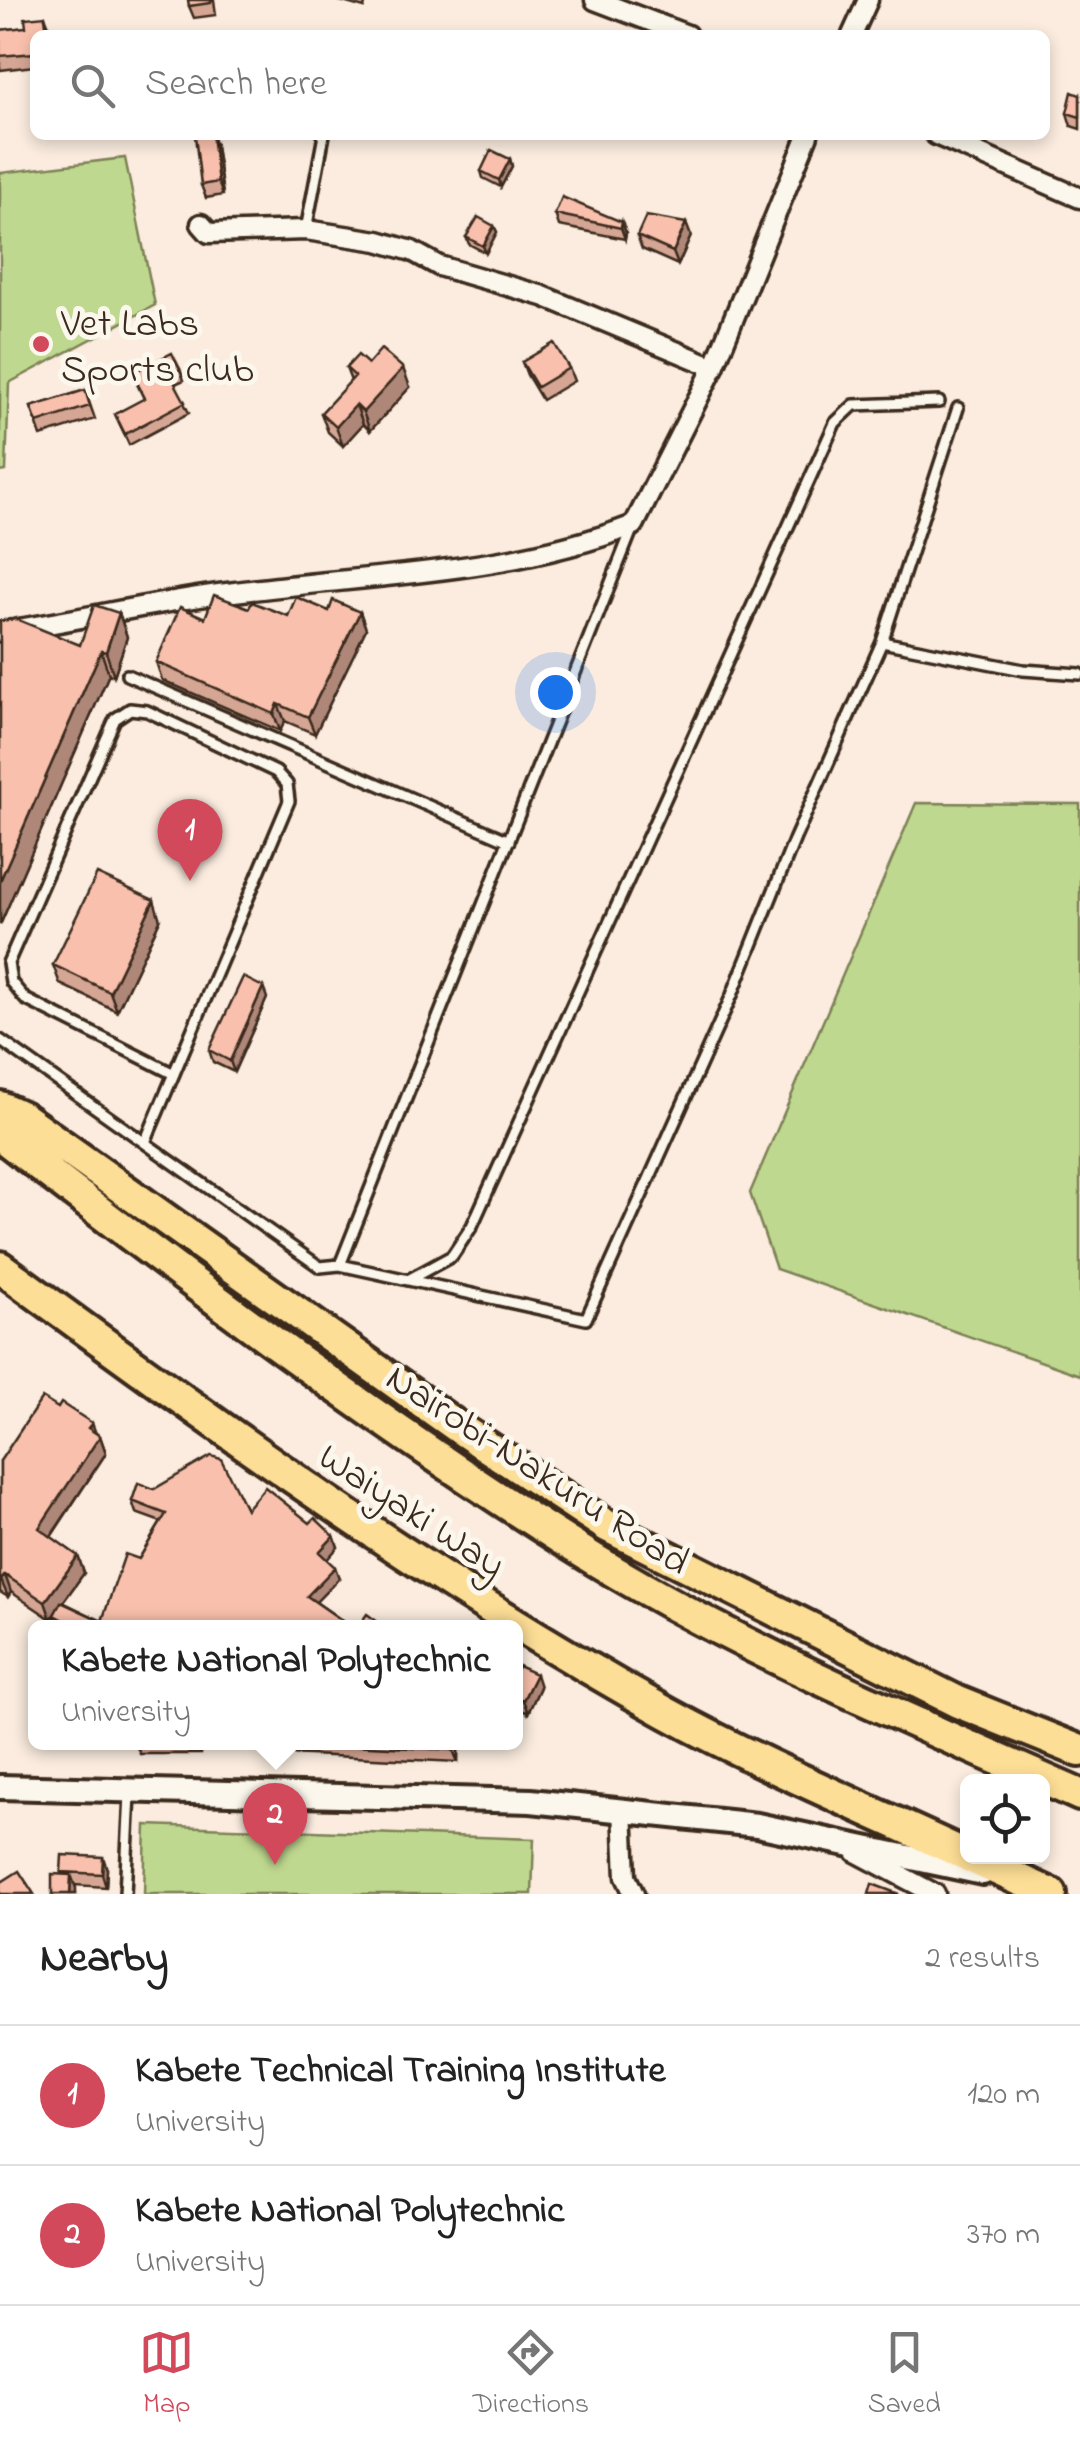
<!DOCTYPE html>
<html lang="en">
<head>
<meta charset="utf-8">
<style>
  body { margin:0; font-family:"Indie Flower",sans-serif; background:#f6f6f6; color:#222 }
  .controls { position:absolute; right:30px; bottom:30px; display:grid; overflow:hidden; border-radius:15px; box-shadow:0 5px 15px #0003 }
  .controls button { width:90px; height:90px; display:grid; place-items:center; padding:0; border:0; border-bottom:2px solid #e0e0e0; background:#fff; color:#222; font:50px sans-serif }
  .you { position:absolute; left:555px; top:692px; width:35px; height:35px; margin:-25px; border:8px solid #fff; border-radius:50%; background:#1a73e8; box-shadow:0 0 0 15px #1a73e833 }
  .badge { display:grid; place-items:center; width:65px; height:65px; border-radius:50%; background:#d1495b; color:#fff; font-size:32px; font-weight:700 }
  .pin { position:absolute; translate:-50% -82px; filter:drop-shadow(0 2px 5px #0008) }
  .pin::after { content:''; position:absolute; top:52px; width:35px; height:30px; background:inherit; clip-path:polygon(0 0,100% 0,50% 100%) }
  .popup { position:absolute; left:28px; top:1620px; width:495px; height:130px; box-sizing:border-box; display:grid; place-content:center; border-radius:15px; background:#fff; filter:drop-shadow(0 2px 8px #0005); font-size:32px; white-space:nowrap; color:#767676 }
  .popup b { font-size:38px; color:#222 }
  .popup::after { content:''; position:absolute; left:50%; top:100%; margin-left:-20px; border:20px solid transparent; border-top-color:#fff }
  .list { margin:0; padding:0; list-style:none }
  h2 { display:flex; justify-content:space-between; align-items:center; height:130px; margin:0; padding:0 40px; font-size:42px }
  h2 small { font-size:32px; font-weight:400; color:#767676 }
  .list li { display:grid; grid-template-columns:65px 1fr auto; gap:30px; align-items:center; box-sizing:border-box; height:140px; padding:0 40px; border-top:2px solid #e0e0e0 }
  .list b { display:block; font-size:38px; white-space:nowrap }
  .list p { margin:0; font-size:32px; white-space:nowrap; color:#767676 }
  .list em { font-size:32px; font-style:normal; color:#767676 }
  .icon { flex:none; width:55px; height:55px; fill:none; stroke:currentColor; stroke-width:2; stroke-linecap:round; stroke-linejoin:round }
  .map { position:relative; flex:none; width:1080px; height:1894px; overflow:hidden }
  .search { position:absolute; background:#fff; box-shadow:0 5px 15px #0003; left:30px; right:30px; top:30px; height:110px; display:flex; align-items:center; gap:25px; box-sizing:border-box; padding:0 35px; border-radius:15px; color:#767676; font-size:38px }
  .sheet { height:410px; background:#fff }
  nav { display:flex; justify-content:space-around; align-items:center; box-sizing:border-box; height:140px; border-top:2px solid #e0e0e0; background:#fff; font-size:28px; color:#767676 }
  nav a { display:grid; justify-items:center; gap:5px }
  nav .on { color:#d1495b }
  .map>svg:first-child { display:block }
  .green { fill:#bfd88f; stroke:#7d8156; stroke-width:2.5 }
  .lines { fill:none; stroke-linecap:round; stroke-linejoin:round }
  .service-casing { stroke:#3b2a1e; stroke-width:16 }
  .minor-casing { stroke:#3b2a1e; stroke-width:25 }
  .tertiary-casing { stroke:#3b2a1e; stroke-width:30 }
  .trunk-casing { stroke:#3b2a1e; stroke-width:38 }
  .service { stroke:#fbf7ec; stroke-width:9 }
  .minor { stroke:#fbf7ec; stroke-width:18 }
  .tertiary { stroke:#fbf7ec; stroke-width:22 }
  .trunk { stroke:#fdde96; stroke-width:30 }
  .wall { fill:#d6a695; stroke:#3b2a1e; stroke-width:2.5 }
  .shaded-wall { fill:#ae8779; stroke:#3b2a1e; stroke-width:2.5 }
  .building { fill:#f9c1ad; stroke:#3b2a1e; stroke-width:2.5 }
  .poi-dot { fill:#d1495b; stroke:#fbf7ec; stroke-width:4 }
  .labels { text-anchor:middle; stroke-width:10; stroke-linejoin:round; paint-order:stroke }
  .poi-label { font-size:40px; fill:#3b2a1e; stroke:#fbf7ec; text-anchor:start }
  .street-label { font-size:40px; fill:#3b2a1e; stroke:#fbf7ec }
</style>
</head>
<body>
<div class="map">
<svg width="1080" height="1894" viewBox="0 0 1080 1894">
  <rect width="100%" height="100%" fill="#fbecdf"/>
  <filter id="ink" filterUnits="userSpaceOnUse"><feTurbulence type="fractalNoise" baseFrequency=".01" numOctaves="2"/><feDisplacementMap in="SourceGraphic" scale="20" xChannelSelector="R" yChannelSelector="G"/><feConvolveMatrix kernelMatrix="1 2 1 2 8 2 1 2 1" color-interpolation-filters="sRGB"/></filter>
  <g filter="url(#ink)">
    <path class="green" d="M 125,158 L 155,305 L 9,383 L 6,471 L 0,472 L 0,173 Z
      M 916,803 L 1080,804 L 1080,1375 L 776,1269 L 750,1193 Z
      M 146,1825 L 534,1839 L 532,1894 L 144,1894 Z"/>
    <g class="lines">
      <g class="service-casing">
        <path id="service" d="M 306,230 L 324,135
          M 882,642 L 1023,670 L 1080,674
          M 127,675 L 509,841
          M 0,1040 L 320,1267 L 340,1265 L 633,527
          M 146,1140 L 289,801 L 287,784 L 276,772 L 147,711 L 130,709 L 115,719 L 8,963 L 11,982 L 25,999 L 174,1074
          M 340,1265 L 586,1319 L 732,995 L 795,838 L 882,642 L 958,408
          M 408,1280 L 452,1256 L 472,1226 L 835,423 L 854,405 L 939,402
          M 125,1894 L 130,1794"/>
      </g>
      <g class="minor-casing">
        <path id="minor" d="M 595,0 L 687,35
          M 852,35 L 868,0
          M 936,135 L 1080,198
          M 201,224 L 209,233 L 306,230 L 378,241 L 412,251 L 439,266 L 543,296 L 714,367
          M 0,632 C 73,621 146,604 219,594 C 357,575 503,576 634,525 L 714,367 L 808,135
          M 623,1809 L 626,1877 L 634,1894
          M 856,1852 L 935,1894"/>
      </g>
      <g class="tertiary-casing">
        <path id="tertiary" d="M 0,1787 L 531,1801 L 757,1825 L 983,1873"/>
      </g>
      <g class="trunk-casing">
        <path id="trunk" d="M 0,1107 L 22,1117 L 459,1428 L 607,1526 L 958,1702 L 1080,1751
          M 0,1135 C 185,1279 373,1420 571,1545 C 731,1646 907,1719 1080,1795
          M 0,1267 C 216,1426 433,1583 667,1713 C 763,1766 868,1809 968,1856
          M 968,1856 L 1051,1894"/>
      </g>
      <use href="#service" class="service"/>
      <use href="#minor" class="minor"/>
      <use href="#tertiary" class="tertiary"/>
      <use href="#trunk" class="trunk"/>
    </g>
    <path class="wall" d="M 214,0 L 216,15 L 194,18 L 189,6 Z
      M 336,0 L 366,0 L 364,8 Z
      M 45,16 L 50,28 L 35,35 L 35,66 L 0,70 L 0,30 L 26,27 Z
      M 1080,95 L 1080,129 L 1071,126 L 1067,113 Z
      M 216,146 L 223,195 L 206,198 L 201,185 Z
      M 510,159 L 512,166 L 501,187 L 483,178 L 481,171 Z
      M 555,214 L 622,222 L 626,233 L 625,239 L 559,226 Z
      M 494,226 L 497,232 L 486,253 L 469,244 L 466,237 Z
      M 637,236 L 691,236 L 678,265 L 642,249 Z
      M 522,362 L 569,368 L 574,381 L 542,400 L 527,375 Z
      M 368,364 L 410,387 L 370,431 L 363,424 L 343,446 L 328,432 L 321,413 L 351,381 L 346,368 Z
      M 180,369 L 184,380 L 175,384 L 189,413 L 129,445 L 115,414 L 144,399 L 132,373 Z
      M 85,390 L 95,419 L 41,436 L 31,407 Z
      M 249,608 L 288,616 L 329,611 L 360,612 L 366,629 L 315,734 L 285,721 L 280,731 L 162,680 L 156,662 L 205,618 Z
      M 119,613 L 127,637 L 114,676 L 109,674 L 0,925 L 0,621 L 80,645 Z
      M 160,920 L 117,1011 L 60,984 L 53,965 Z
      M 267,998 L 234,1072 L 213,1062 L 209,1050 Z
      M 96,1433 L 100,1436 L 106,1453 L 51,1537 L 78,1556 L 84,1573 L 63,1602 L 102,1621 L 161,1522 L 136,1513 L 132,1501 L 154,1489 L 310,1523 L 334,1536 L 338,1547 L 327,1559 L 339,1578 L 316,1602 L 353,1628 L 59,1628 L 54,1615 L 55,1614 L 51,1619 L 11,1592 L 8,1597 L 0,1592 L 0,1461 Z
      M 515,1672 L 540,1687 L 528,1713 L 515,1707 Z
      M 201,1742 L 201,1754 L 140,1754 L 135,1743 Z
      M 458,1742 L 458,1762 L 289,1754 L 285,1743 Z
      M 107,1869 L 106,1887 L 75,1885 L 76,1894 L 52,1894 L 62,1874 L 61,1872 Z"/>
    <path class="shaded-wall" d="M 212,135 L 216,146 L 223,195 L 218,182 Z
      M 510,159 L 512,166 L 501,187 L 499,180 Z
      M 622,222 L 626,233 L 625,239 L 621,228 Z
      M 686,223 L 691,236 L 678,265 L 673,252 Z
      M 494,226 L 497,232 L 486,253 L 483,246 Z
      M 403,368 L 410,387 L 370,431 L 363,412 Z
      M 356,405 L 363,424 L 343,446 L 336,427 Z
      M 360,612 L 366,629 L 315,734 L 308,717 Z
      M 119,613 L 127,637 L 114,676 L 106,652 Z
      M 101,651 L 109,674 L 0,925 L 0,881 Z
      M 278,704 L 285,721 L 280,731 L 274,714 Z
      M 154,900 L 160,920 L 117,1011 L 110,992 Z
      M 263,987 L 267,998 L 234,1072 L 230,1061 Z
      M 92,1423 L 98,1439 L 100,1436 L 106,1453 L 45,1545 L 39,1528 Z
      M 334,1536 L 338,1547 L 324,1563 L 319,1552 Z
      M 78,1556 L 84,1573 L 51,1619 L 45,1602 Z
      M 335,1567 L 339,1578 L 311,1607 L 307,1596 Z
      M 5,1575 L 11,1592 L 8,1597 L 1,1580 Z
      M 536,1674 L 540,1687 L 528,1713 L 523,1700 Z
      M 454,1742 L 458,1742 L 458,1762 L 453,1750 Z
      M 103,1857 L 107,1869 L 106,1887 L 102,1874 Z
      M 71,1875 L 76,1888 L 76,1894 L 70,1894 Z"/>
    <path class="building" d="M 188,0 L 211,0 L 211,3 L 189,6 Z
      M 45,16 L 47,33 L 52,33 L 53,35 L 35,35 L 35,53 L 0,56 L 0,30 L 26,27 L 25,18 Z
      M 1072,92 L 1080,95 L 1080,117 L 1067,113 Z
      M 212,135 L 218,182 L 201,185 L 195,136 Z
      M 491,150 L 510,159 L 499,180 L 481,171 Z
      M 562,197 L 622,222 L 621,228 L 555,214 Z
      M 646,216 L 686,223 L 673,252 L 637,236 Z
      M 478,217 L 494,226 L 483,246 L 466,237 Z
      M 554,343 L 569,368 L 537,387 L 522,362 Z
      M 381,349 L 403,368 L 363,412 L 356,405 L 336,427 L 321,413 L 355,376 L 346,368 L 358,355 L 368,364 Z
      M 172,353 L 180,369 L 170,374 L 185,402 L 125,434 L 115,414 L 145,398 L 132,373 Z
      M 85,390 L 90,406 L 37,423 L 31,407 Z
      M 214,595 L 249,608 L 252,602 L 288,616 L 296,597 L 329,611 L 333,600 L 360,612 L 308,717 L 278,704 L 274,714 L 156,662 L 180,607 L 205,618 Z
      M 94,605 L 119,613 L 106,652 L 101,651 L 0,881 L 0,621 L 16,619 L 80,645 Z
      M 97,874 L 154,900 L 110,992 L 53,965 Z
      M 243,977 L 263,987 L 230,1061 L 209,1050 Z
      M 42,1398 L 58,1408 L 61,1403 L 92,1423 L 88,1428 L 100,1436 L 39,1528 L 78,1556 L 45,1602 L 5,1575 L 1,1580 L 0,1579 L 0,1461 Z
      M 211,1456 L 221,1459 L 246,1509 L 265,1487 L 310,1523 L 315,1518 L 334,1536 L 319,1552 L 335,1567 L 307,1596 L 353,1628 L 78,1628 L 54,1615 L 61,1602 L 102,1621 L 125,1554 L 139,1559 L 166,1514 L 132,1501 L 138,1483 L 154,1489 Z
      M 367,1614 L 386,1628 L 357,1628 Z
      M 518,1666 L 536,1674 L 523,1700 L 515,1696 L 515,1672 Z
      M 285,1742 L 454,1742 L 453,1750 Z
      M 62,1855 L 103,1857 L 102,1874 L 61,1872 Z
      M 19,1871 L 34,1894 L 0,1894 L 0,1883 Z
      M 52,1874 L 71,1875 L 70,1894 L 52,1894 Z
      M 872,1884 L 899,1894 L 869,1894 Z"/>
  </g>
  <circle class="poi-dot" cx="41" cy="344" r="10"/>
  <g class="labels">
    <g class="poi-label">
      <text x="61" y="335">Vet Labs<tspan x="61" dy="46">Sports club</tspan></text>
    </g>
    <g class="street-label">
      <text transform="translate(539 1468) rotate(33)" y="14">Nairobi-Nakuru Road</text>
      <text transform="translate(413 1509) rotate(33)" y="14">Waiyaki Way</text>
    </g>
  </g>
</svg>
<div class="controls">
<button><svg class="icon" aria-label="locate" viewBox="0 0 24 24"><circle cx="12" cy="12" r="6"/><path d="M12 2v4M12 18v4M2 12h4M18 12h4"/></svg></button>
</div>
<div class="you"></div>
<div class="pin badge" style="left:190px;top:881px">1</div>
<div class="pin badge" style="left:275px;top:1865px">2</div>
<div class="popup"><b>Kabete National Polytechnic</b>University</div>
<div class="search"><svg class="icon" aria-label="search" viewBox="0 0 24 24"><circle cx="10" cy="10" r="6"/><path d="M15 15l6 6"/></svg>Search here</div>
</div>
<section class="sheet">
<h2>Nearby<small>2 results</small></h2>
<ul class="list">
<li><span class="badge">1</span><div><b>Kabete Technical Training Institute</b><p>University</p></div><em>120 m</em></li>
<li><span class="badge">2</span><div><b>Kabete National Polytechnic</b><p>University</p></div><em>370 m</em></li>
</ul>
</section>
<nav>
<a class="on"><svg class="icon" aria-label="map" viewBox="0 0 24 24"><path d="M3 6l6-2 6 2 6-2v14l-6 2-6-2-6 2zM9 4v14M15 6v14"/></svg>Map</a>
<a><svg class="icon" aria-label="directions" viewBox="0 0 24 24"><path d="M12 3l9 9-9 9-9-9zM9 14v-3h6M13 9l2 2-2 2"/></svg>Directions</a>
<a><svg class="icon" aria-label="saved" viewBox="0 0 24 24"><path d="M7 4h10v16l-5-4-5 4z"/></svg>Saved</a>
</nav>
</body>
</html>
